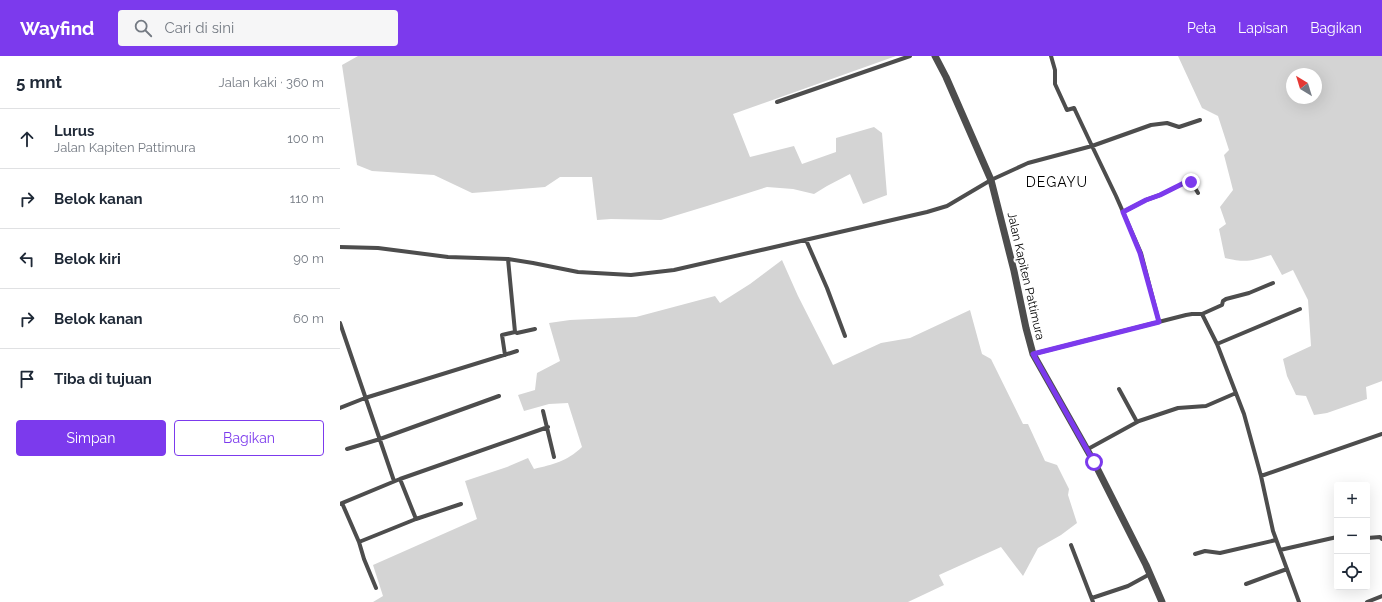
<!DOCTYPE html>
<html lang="id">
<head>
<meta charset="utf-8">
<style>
  body { margin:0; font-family:Raleway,sans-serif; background:#f6f6f7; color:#1f2937 }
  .controls { position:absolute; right:12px; bottom:12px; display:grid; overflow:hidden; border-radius:4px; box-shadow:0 4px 16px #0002 }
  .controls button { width:36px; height:36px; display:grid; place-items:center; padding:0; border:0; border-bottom:1px solid #e0e1e3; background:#fff; color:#1f2937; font:20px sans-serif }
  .compass { position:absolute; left:946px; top:12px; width:36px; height:36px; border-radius:50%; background:#fff; box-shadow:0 4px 16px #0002; rotate:322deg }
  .stop { position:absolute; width:12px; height:12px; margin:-9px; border:3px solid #7c3aed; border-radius:50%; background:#fff }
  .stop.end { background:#7c3aed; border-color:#fff; box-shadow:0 1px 4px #0008 }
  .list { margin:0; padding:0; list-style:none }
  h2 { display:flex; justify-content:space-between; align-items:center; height:52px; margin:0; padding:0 16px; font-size:17px }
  h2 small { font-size:13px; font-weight:400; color:#747a83 }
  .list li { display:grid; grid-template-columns:26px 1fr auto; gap:12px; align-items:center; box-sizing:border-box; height:60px; padding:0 16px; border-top:1px solid #e0e1e3 }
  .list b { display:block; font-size:15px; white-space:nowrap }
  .list p { margin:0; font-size:13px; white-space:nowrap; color:#747a83 }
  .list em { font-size:13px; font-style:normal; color:#747a83 }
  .actions { display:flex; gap:8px; padding:12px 16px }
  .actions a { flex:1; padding:9px 0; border:1px solid #7c3aed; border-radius:4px; text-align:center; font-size:14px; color:#7c3aed }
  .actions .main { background:#7c3aed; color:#fff }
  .icon { flex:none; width:22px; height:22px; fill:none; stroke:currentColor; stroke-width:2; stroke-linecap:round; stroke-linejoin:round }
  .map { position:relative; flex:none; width:1042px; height:546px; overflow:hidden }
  header { display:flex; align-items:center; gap:24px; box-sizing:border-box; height:56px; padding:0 20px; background:#7c3aed; color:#fff }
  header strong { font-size:19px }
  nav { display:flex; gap:22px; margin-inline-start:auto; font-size:14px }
  .search { width:280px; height:36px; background:#f6f6f7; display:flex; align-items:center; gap:10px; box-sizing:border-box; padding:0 14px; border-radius:4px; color:#747a83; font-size:15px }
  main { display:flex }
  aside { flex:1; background:#fff }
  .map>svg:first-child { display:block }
  .green { fill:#d4d4d4; fill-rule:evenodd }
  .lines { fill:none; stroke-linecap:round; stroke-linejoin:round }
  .minor { stroke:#4d4d4d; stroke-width:4 }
  .tertiary { stroke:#4d4d4d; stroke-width:7 }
  .route { stroke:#7c3aed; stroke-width:5 }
  .labels { text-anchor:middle; stroke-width:4; stroke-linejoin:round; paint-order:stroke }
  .street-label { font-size:12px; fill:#000; stroke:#fff }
  .quarter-label { font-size:14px; letter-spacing:1px; fill:#000; stroke:#fff }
</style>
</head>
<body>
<header>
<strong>Wayfind</strong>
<div class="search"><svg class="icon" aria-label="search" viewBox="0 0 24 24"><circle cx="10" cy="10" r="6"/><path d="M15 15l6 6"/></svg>Cari di sini</div>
<nav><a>Peta</a><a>Lapisan</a><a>Bagikan</a></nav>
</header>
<main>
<aside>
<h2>5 mnt<small>Jalan kaki · 360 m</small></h2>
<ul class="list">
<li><svg class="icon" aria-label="ahead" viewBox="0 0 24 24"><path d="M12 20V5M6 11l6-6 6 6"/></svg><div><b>Lurus</b><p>Jalan Kapiten Pattimura</p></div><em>100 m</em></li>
<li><svg class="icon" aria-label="right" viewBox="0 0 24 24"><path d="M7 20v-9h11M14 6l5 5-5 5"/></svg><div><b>Belok kanan</b></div><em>110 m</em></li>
<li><svg class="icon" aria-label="left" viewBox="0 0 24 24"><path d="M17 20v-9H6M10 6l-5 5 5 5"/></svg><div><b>Belok kiri</b></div><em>90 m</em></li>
<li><svg class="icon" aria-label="right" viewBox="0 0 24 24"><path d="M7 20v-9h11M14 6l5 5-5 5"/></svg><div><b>Belok kanan</b></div><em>60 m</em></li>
<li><svg class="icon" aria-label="arrive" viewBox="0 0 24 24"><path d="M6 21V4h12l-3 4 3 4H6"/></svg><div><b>Tiba di tujuan</b></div></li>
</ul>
<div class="actions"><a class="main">Simpan</a><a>Bagikan</a></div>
</aside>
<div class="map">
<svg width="1042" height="546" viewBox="0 0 1042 546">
  <rect width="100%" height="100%" fill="#fff"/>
  <path class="green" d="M 18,0 L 556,0 L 393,58 L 410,101 L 454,90 L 462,108 L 496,96 L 496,82 L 534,71 L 542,77 L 547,139 L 523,148 L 510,118 L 487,130 L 474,138 L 453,133 L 427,131 L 367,150 L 321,164 L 271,163 L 257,164 L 252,121 L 220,121 L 205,131 L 132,137 L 94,119 L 32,115 L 17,109 L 2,9 Z
    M 838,0 L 1042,0 L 1042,325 L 1026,331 L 1027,343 L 987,357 L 974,359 L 966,340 L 956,339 L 947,320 L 943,303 L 971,290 L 968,244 L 953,214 L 942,219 L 931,199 C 910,205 907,207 885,202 L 879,173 L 886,168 L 880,151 L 893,134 L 884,99 L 889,94 L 878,60 L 862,52 ZM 952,18 L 976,18 L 976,42 L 952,42 Z
    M 442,204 L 458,240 L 493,309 L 541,287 L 570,282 L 630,254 L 642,298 L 651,303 L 683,368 L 688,368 L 705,405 L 717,409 L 729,433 L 728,439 L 737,467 L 721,479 L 698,492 L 683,520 L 661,491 L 599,519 L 604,529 L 568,546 L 33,546 L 43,540 L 33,509 L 137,463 L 125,425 L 167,411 L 188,402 L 194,413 C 214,408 226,406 242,391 L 228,347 L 209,348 L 184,355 L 178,339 L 195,334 L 197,317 L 220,305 L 209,267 L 230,264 L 296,261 L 375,240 L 380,247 L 410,228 Z"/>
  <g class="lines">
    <path class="minor" d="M 711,0 L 715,14 L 715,28 L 726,52 L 727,54 L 734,52 L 735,54 L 752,90 L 811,69 L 827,67 L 839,71 L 860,64
      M 437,46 L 570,0
      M 783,156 L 806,144 L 820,139 L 848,125 L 852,127 L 858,137
      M 466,184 L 487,232 L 505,280
      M 0,191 L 38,192 L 108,201 L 168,203 L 193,207 L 238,216 L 291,219 L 334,214 L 587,156 L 607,150 L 651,124 L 688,107 L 752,90 L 776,140 L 801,197 L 819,266
      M 168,203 L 175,276 L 177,277 L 195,273
      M 862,258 L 882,249 L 883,245 L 886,243 L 909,237 L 933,227
      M 0,267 L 54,425
      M 877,288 L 960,253
      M 693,298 L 846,259 L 852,258 L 862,258 L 877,288 L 904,358 L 921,420 L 933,475 L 959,546
      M 165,299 L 162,279 L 175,276
      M 779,333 L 797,366
      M 0,352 L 25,342 L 177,295
      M 203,355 L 214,401
      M 7,393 L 40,383 L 159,340
      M 748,393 L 799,365 L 838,352 L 866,350 L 896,337
      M 921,420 L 1042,378
      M 60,423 L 76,463
      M 2,447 L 19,486 L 76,463 L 121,448
      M 0,448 L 60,423 L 208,371
      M 1027,482 L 1040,481 L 1042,483
      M 19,486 L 24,503 L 36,532
      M 731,489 L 753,546
      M 940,494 L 997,481
      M 855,498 L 865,495 L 880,497 L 936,484
      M 906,528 L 947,513
      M 752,542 L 788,530 L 810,518
      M 1027,546 L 1042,540"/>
    <path class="tertiary" d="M 595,0 L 606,21 L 651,124 L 674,215 L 686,272 L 693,298 L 754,406 L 806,509 L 822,546"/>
  </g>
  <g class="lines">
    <path class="route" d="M 754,406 L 693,298 L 819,266 L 800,197 L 783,156 L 806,144 L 820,139 L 848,125 L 851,126"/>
  </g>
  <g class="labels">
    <g class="street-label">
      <text transform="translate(686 220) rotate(77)" y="4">Jalan Kapiten Pattimura</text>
    </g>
    <g class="quarter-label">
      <text x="717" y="131">DEGAYU</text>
    </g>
  </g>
</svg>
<div class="controls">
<button>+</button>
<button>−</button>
<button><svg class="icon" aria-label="locate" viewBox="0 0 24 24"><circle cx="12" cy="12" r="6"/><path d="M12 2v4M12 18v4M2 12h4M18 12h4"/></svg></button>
</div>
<svg class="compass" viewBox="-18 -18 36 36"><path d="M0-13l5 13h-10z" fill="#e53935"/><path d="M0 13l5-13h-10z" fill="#747a83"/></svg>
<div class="stop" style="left:754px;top:406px"></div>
<div class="stop end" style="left:851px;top:126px"></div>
</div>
</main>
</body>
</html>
